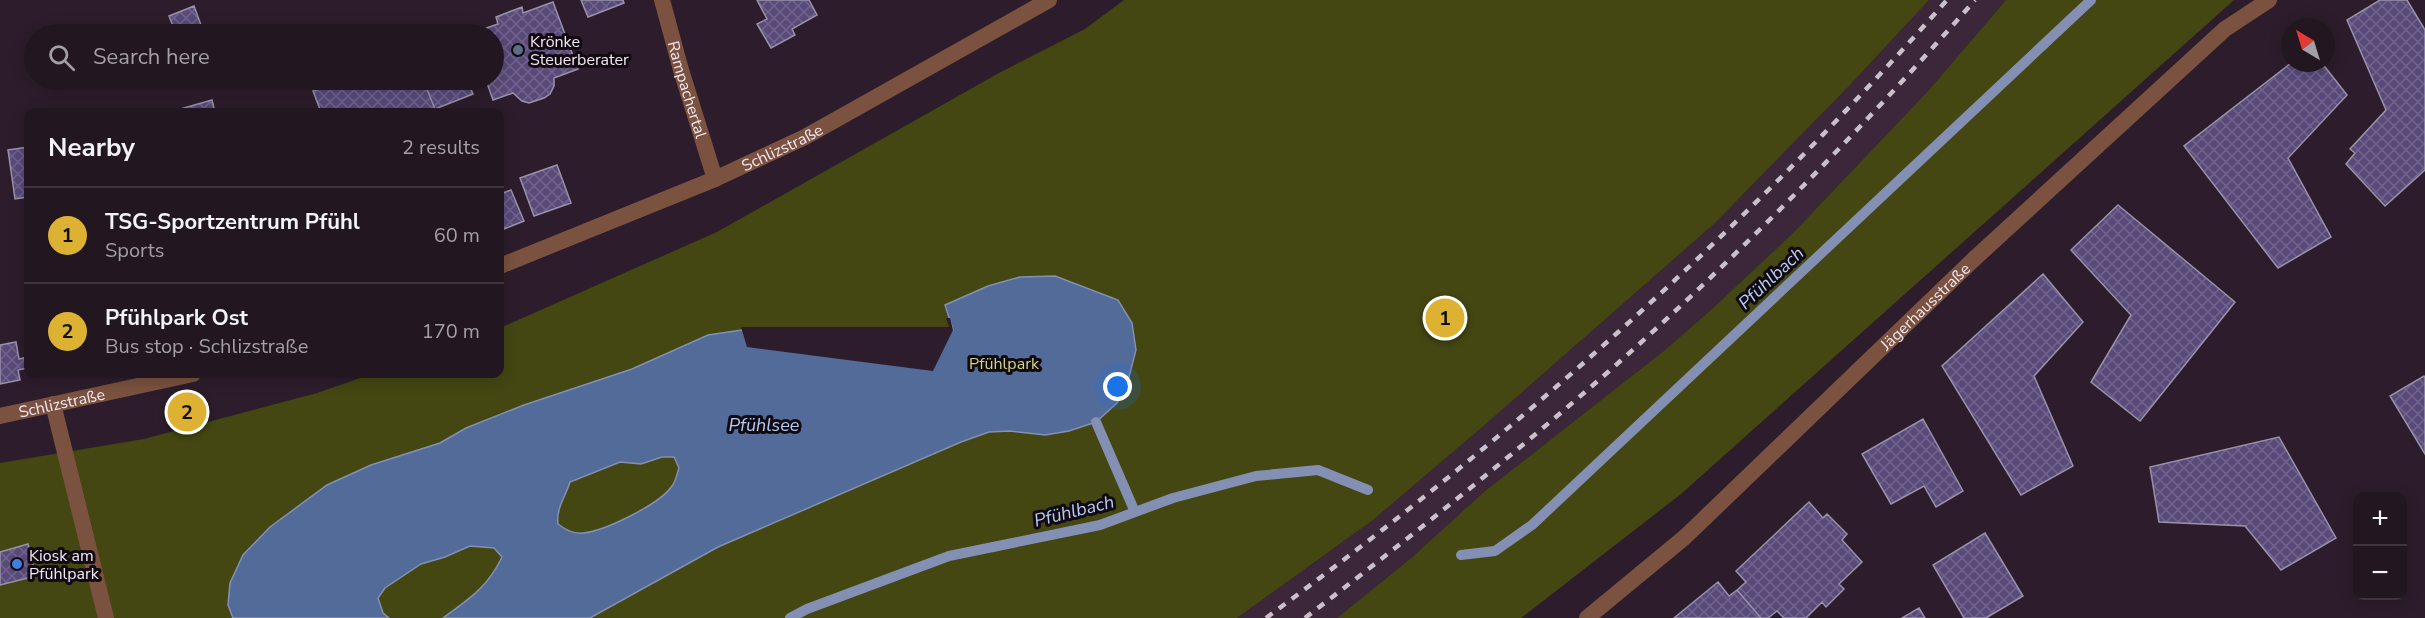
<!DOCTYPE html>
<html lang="en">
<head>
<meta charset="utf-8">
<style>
  body { margin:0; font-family:"Nunito Sans",sans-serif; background:#2e232e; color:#f1f3f6 }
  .controls { position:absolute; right:18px; bottom:18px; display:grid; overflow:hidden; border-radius:12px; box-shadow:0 3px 15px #0003 }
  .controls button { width:54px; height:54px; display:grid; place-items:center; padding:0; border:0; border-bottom:2px solid #3f353f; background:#221621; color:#f1f3f6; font:30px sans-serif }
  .compass { position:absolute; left:2281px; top:18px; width:54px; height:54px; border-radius:50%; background:#221621; box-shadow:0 3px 15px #0003; rotate:322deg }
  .you { position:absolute; left:1118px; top:387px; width:21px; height:21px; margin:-15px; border:4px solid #fff; border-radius:50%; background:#1a73e8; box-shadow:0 0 0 9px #1a73e833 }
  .badge { display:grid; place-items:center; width:39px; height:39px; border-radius:50%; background:#ddb233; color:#111; font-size:20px; font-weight:700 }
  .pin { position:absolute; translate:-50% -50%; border:3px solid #fff; box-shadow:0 2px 6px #0006 }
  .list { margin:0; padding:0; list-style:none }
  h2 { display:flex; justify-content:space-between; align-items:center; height:78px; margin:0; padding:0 24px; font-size:26px }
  h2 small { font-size:20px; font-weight:400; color:#a29fa5 }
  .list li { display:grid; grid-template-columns:39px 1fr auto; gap:18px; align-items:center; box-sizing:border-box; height:96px; padding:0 24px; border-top:2px solid #3f353f }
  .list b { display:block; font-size:22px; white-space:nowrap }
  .list p { margin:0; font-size:20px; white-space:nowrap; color:#a29fa5 }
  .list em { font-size:20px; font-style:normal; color:#a29fa5 }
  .icon { flex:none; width:33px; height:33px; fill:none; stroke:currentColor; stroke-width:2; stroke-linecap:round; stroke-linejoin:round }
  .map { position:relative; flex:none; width:2425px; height:618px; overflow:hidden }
  .search { position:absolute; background:#221621; box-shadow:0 3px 15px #0003; left:24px; top:24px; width:480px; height:66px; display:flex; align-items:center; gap:15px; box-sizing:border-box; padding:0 21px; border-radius:33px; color:#a29fa5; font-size:22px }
  .panel { position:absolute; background:#221621; box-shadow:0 3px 15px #0003; left:24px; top:108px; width:480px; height:270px; border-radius:12px }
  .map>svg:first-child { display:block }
  .built { fill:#3b263a }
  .green { fill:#444712 }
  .water { fill:#536b98; stroke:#8390b3; stroke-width:1.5; fill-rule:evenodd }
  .pier { fill:#2d1d2c }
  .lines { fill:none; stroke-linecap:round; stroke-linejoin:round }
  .stream { stroke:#8390b3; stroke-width:10 }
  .building { fill:url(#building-cross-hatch); stroke:#9892aa; stroke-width:1.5 }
  .minor { stroke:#7a523f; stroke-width:16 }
  .tertiary { stroke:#7a523f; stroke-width:16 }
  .rail { stroke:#cbbfcb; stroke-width:4.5; stroke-dasharray:8 8; stroke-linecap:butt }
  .service-dot { fill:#5c6f8a; stroke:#110a11; stroke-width:2 }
  .shop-dot { fill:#3f7fe0; stroke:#110a11; stroke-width:2 }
  .labels { text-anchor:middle; stroke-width:6; stroke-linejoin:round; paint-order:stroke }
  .poi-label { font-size:16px; fill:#f3e8f3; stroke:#110a11; text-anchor:start }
  .street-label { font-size:16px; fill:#f3e8f3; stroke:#110a11 }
  .park-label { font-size:16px; fill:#d0d682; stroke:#110a11 }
  .water-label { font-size:18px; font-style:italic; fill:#b6ccf7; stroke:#110a11 }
</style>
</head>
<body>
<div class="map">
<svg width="2425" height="618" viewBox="0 0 2425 618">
  <defs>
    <pattern id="building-cross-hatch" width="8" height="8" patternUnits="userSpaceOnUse" patternTransform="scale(1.5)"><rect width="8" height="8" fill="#594a7a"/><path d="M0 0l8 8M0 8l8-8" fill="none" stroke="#71648d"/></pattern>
  </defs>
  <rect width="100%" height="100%" fill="#2d1d2c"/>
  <path class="built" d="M 1929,0 L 2006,0 L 1929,90 L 1793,233 L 1712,309 L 1665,350 L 1485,491 L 1410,559 L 1337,618 L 1237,618 L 1373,520 L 1487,423 L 1715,223 L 1850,85 Z"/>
  <path class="green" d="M 1124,0 L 1929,0 L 1850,85 L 1715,223 L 1487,423 L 1373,520 L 1237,618 L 0,618 L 0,463 L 144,439 L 317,393 L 372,374 L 500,374 L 500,328 L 717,232 L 999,73 L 1085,29 Z
    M 2006,0 L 2234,0 L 1681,494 L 1521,618 L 1337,618 L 1410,559 L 1485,491 L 1665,350 L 1712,309 L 1793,233 L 1929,90 Z"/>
  <path class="water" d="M 1055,276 L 1118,300 L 1132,323 L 1136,350 L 1128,381 L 1117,403 L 1096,422 L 1069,431 L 1045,435 L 1010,431 L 989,432 L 961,442 L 718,547 L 590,618 L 443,618 C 469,599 488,587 502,557 L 494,548 L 470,546 L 445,557 L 421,564 L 385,588 L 378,598 L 383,613 L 389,618 L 233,618 L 228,605 L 230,583 L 243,555 L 270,527 L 327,485 L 371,465 L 440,443 L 466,428 L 524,405 L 632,369 L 708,335 L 742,330 L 953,330 L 945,305 L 988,286 L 1020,277 ZM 662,457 L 674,457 L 679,468 C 677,473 676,481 672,486 C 660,504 605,531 583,533 C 573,534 566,530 558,524 C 556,508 565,498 570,482 L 620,462 L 641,464 Z"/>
  <path class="pier" d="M 946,318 L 950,318 L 953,330 L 933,371 L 747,347 L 741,327 L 949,327 Z"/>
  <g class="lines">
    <path class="stream" d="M 1096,422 L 1135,512
      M 1461,555 L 1495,551 L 1532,525 L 2091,0
      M 790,618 L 807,609 L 949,556 L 1100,525 L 1173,498 L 1256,476 L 1318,470 L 1368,490"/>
  </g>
  <path class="building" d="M 581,0 L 623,0 L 624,3 L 588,17 Z
    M 757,0 L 809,0 L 817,15 L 792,29 L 795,35 L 771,48 L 757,24 L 767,19 Z
    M 2380,0 L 2407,0 L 2425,30 L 2425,170 L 2385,206 L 2346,164 L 2355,153 L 2350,149 L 2386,110 L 2347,20 Z
    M 553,2 L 578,69 L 554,78 L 554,86 L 550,94 L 544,98 L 529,103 L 522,101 L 513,93 L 493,100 L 486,80 L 494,80 L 494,34 L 469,34 L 498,24 L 496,17 L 522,7 L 523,13 Z
    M 194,6 L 201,25 L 176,34 L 169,16 Z
    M 2291,63 L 2322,63 L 2347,95 L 2288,158 L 2331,237 L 2278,268 L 2184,146 Z
    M 342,80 L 433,80 L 435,83 L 426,87 L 435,109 L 426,112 L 321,112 L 313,91 Z
    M 433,80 L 467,80 L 473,94 L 435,109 L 426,87 L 435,83 Z
    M 212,100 L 215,112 L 170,112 Z
    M 28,147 L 28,197 L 15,199 L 8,150 Z
    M 557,165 L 571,203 L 534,216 L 520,178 Z
    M 511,190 L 524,221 L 504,229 L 500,218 L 500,194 Z
    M 2118,205 L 2235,302 L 2140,421 L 2091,382 L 2131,315 L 2071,250 Z
    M 2043,274 L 2083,322 L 2034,376 L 2073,466 L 2021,495 L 1942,366 Z
    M 16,342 L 19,359 L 28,357 L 28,368 L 18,370 L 20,380 L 0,384 L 0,345 Z
    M 2424,376 L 2425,378 L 2425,454 L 2390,396 Z
    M 1923,419 L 1963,491 L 1936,507 L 1924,486 L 1891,504 L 1862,454 Z
    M 2279,437 L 2336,538 L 2281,570 L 2245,526 L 2159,522 L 2150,467 Z
    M 1809,502 L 1823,518 L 1827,514 L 1847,534 L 1842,540 L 1862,562 L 1839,584 L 1844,589 L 1826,607 L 1822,602 L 1806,618 L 1784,618 L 1777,611 L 1768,618 L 1761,618 L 1737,590 L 1746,582 L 1736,571 Z
    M 1985,533 L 2023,596 L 1986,618 L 1964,618 L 1933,565 Z
    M 28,544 L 36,576 L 0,585 L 0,552 Z
    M 1718,582 L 1729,596 L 1737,590 L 1761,618 L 1674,618 Z
    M 1919,608 L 1925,618 L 1902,618 Z"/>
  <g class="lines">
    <g class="minor">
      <path id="s1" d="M 662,0 L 681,70 L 715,179"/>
      <path id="s2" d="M 500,266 L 715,179 L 805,137 L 1049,0"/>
      <path d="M 53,404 L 106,618"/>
      <path id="s3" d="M 0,416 L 193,374"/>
    </g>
    <path class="tertiary" id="s4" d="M 1587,618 L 1685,537 L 1973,260 L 2225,29 L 2269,0"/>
    <path class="rail" d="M 1266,618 C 1514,436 1744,231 1947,0
      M 1305,618 C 1408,539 1510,458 1608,372 C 1738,257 1860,131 1975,0"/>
  </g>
  <circle class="service-dot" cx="518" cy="50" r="6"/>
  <circle class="shop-dot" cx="17" cy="564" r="6"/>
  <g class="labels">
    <g class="poi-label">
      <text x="530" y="47">Krönke<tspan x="530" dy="18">Steuerberater</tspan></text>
      <text x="29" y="561">Kiosk am<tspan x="29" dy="18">Pfühlpark</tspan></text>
    </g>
    <g class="street-label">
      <text dy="6" stroke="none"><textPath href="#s1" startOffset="93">Rampachertal</textPath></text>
      <text dy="6" stroke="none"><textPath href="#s2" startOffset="306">Schlizstraße</textPath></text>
      <text dy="6" stroke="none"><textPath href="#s4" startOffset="460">Jägerhausstraße</textPath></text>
      <text dy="6" stroke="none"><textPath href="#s3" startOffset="63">Schlizstraße</textPath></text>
    </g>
    <g class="park-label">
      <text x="1004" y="369">Pfühlpark</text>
    </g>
    <g class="water-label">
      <text transform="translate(1771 278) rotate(-43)" y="6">Pfühlbach</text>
      <text x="764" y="431">Pfühlsee</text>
      <text transform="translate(1074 511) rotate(-14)" y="6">Pfühlbach</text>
    </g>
  </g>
</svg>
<div class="controls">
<button>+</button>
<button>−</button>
</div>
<svg class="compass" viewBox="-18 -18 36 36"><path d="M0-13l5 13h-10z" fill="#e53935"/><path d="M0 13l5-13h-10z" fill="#a29fa5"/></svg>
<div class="you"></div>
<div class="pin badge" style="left:1445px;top:318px">1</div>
<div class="pin badge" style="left:187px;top:412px">2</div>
<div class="search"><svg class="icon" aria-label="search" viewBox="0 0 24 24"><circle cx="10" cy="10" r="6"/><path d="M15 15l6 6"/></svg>Search here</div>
<section class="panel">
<h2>Nearby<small>2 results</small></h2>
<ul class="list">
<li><span class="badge">1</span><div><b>TSG-Sportzentrum Pfühl</b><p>Sports</p></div><em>60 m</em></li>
<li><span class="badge">2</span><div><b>Pfühlpark Ost</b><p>Bus stop · Schlizstraße</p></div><em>170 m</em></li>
</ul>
</section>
</div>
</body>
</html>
